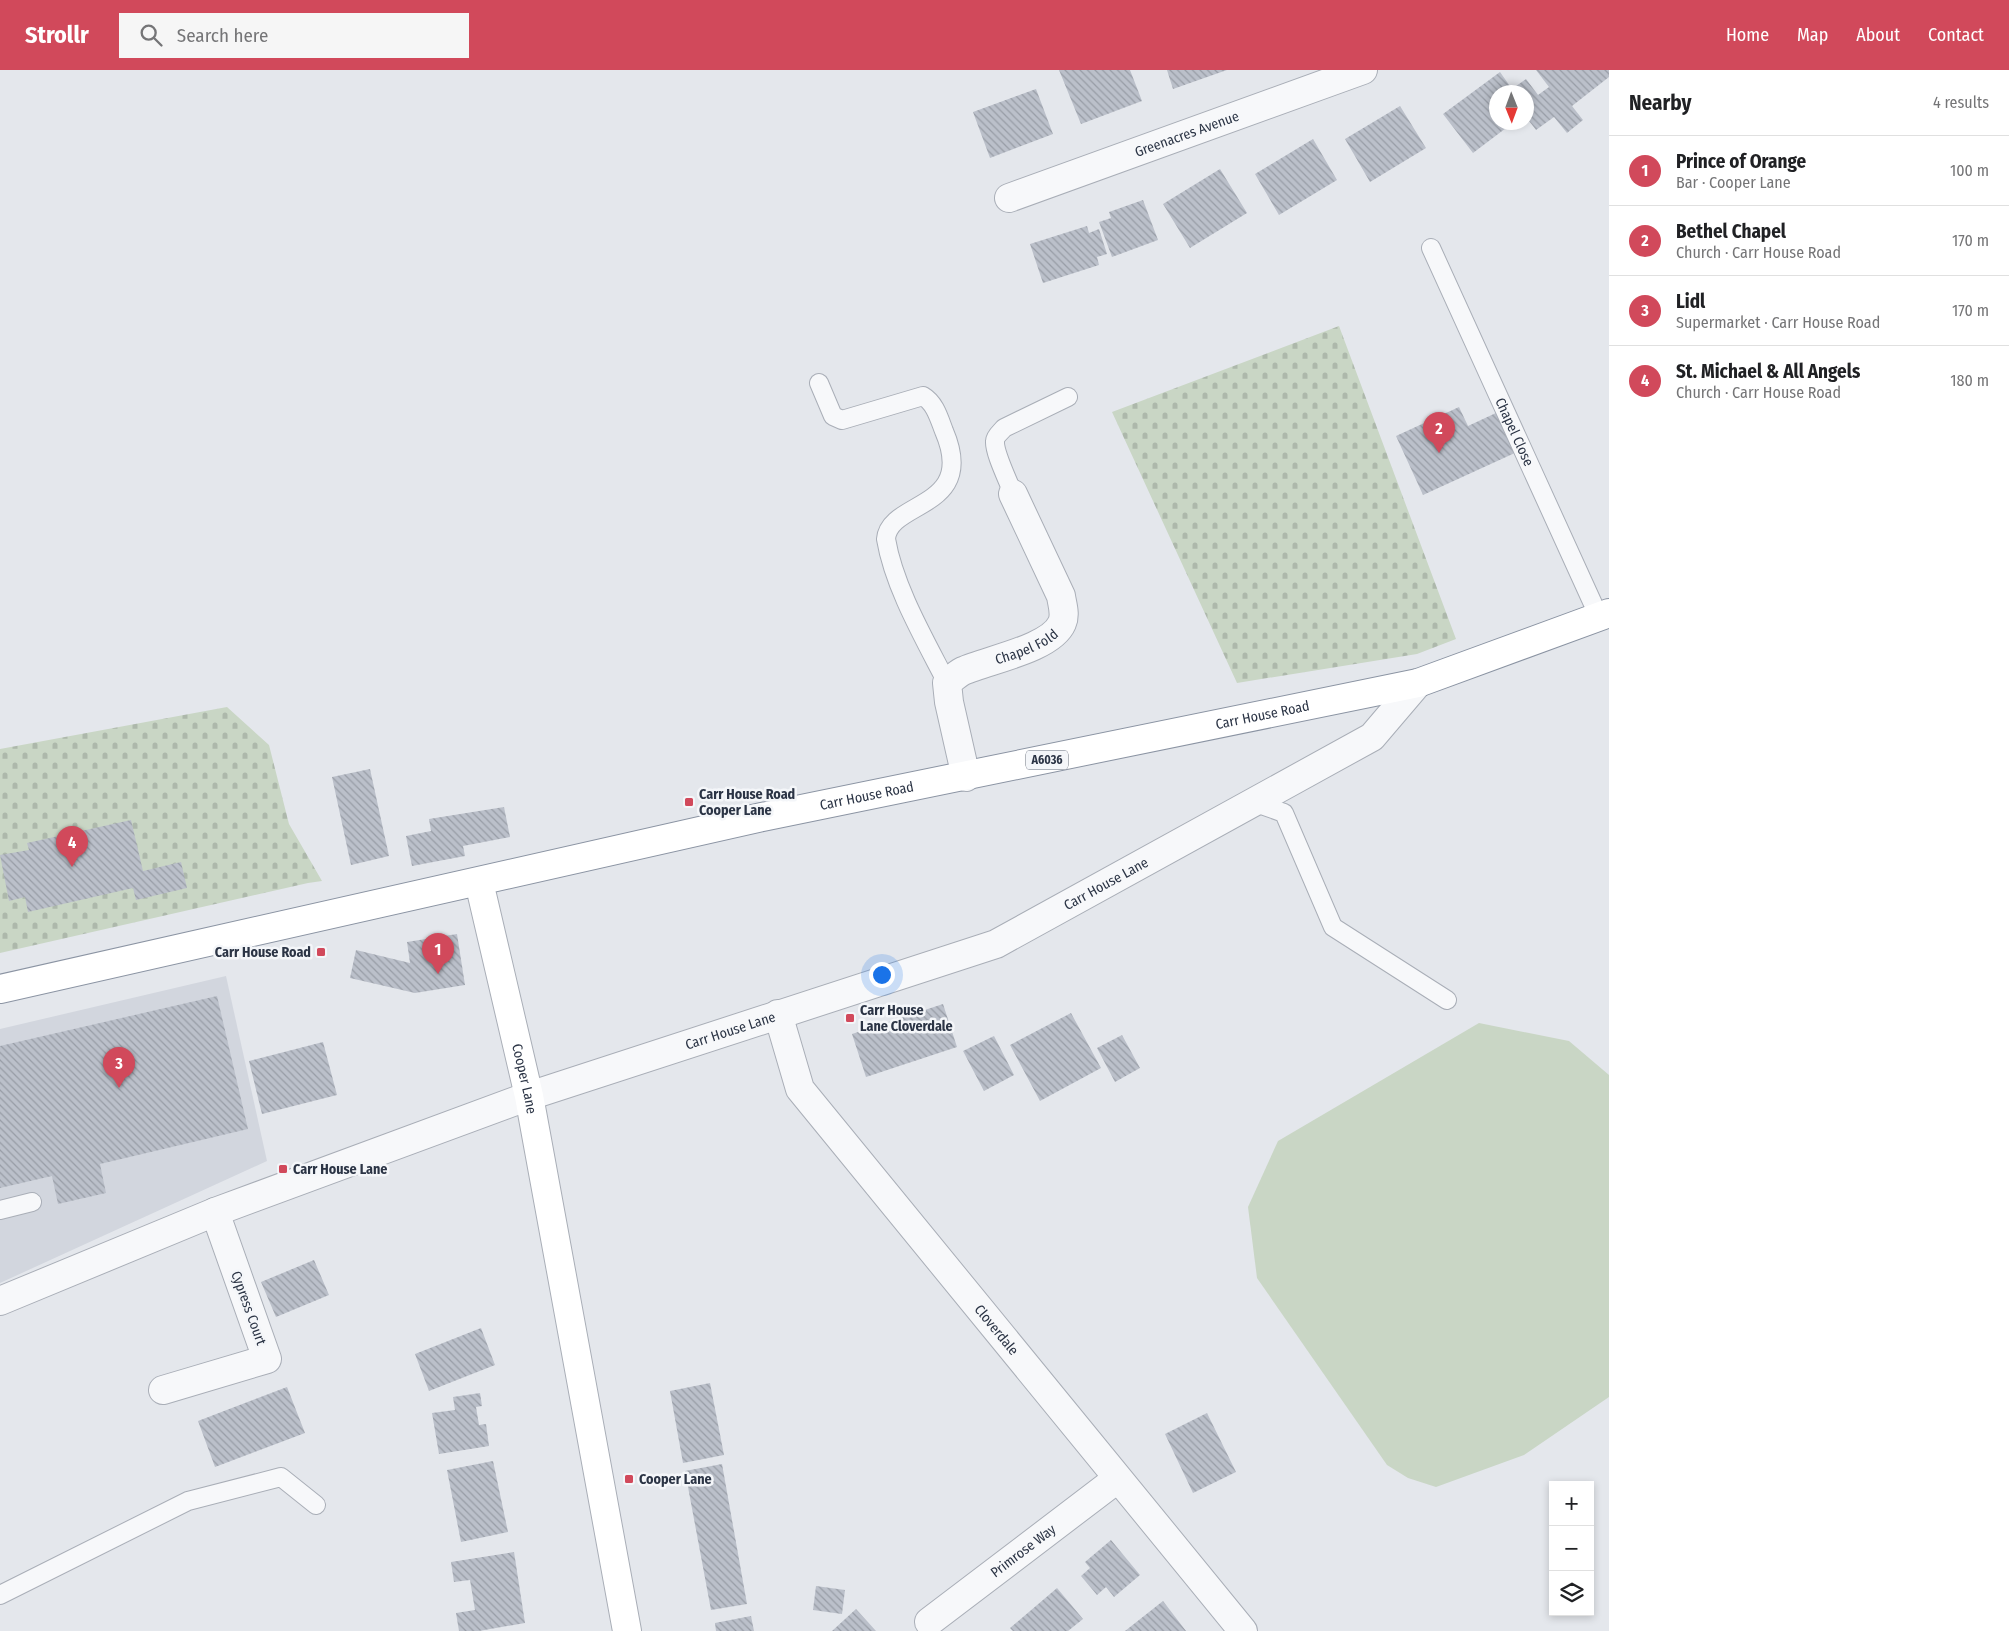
<!DOCTYPE html>
<html lang="en">
<head>
<meta charset="utf-8">
<style>
  body { margin:0; font-family:"Fira Sans Condensed",sans-serif; background:#f6f6f6; color:#202124 }
  .controls { position:absolute; right:15px; bottom:15px; display:grid; overflow:hidden; border-radius:0px; box-shadow:0 2px 8px #0003 }
  .controls button { width:45px; height:45px; display:grid; place-items:center; padding:0; border:0; border-bottom:1px solid #e0e0e0; background:#fff; color:#202124; font:25px sans-serif }
  .compass { position:absolute; left:1489px; top:15px; width:45px; height:45px; border-radius:50%; background:#fff; box-shadow:0 2px 8px #0003; rotate:179deg }
  .you { position:absolute; left:881px; top:904px; width:18px; height:18px; margin:-12px; border:4px solid #fff; border-radius:50%; background:#1a73e8; box-shadow:0 0 0 8px #1a73e833 }
  .badge { display:grid; place-items:center; width:32px; height:32px; border-radius:50%; background:#d1495b; color:#fff; font-size:16px; font-weight:700 }
  .pin { position:absolute; translate:-50% -41px; filter:drop-shadow(0 1px 2px #0008) }
  .pin::after { content:''; position:absolute; top:26px; width:18px; height:15px; background:inherit; clip-path:polygon(0 0,100% 0,50% 100%) }
  .list { margin:0; padding:0; list-style:none }
  h2 { display:flex; justify-content:space-between; align-items:center; height:65px; margin:0; padding:0 20px; font-size:21px }
  h2 small { font-size:16px; font-weight:400; color:#757577 }
  .list li { display:grid; grid-template-columns:32px 1fr auto; gap:15px; align-items:center; box-sizing:border-box; height:70px; padding:0 20px; border-top:1px solid #e0e0e0 }
  .list b { display:block; font-size:19px; white-space:nowrap }
  .list p { margin:0; font-size:16px; white-space:nowrap; color:#757577 }
  .list em { font-size:16px; font-style:normal; color:#757577 }
  .icon { flex:none; width:28px; height:28px; fill:none; stroke:currentColor; stroke-width:2; stroke-linecap:round; stroke-linejoin:round }
  .map { position:relative; flex:none; width:1609px; height:1561px; overflow:hidden }
  header { display:flex; align-items:center; gap:30px; box-sizing:border-box; height:70px; padding:0 25px; background:#d1495b; color:#fff }
  header strong { font-size:24px }
  nav { display:flex; gap:28px; margin-inline-start:auto; font-size:18px }
  .search { width:350px; height:45px; background:#f6f6f6; display:flex; align-items:center; gap:12px; box-sizing:border-box; padding:0 18px; border-radius:0px; color:#757577; font-size:19px }
  main { display:flex }
  aside { flex:1; background:#fff }
  .map>svg:first-child { display:block }
  .built { fill:#d2d6de }
  .grass { fill:#c9d6c5 }
  .cemetery { fill:url(#cemetery-stones) }
  .building { fill:url(#building-back-hatch) }
  .lines { fill:none; stroke-linecap:round; stroke-linejoin:round }
  .service-casing { stroke:#a9aeb7; stroke-width:20 }
  .minor-casing { stroke:#a9aeb7; stroke-width:30 }
  .tertiary-casing { stroke:#a9aeb7; stroke-width:30 }
  .secondary-casing { stroke:#a9aeb7; stroke-width:30 }
  .trunk-casing { stroke:#8b94a3; stroke-width:30 }
  .service { stroke:#f7f8fa; stroke-width:18 }
  .minor { stroke:#f7f8fa; stroke-width:28 }
  .tertiary { stroke:#f7f8fa; stroke-width:28 }
  .secondary { stroke:#fff; stroke-width:28 }
  .trunk { stroke:#fff; stroke-width:28 }
  .poi-dot { fill:#d1495b; stroke:#f4f6f9; stroke-width:2 }
  .labels { text-anchor:middle; stroke-width:5; stroke-linejoin:round; paint-order:stroke }
  .shield { fill:#f4f6f9; stroke:#676e7b; stroke-width:1 }
  .shield-label { font-size:12px; font-weight:bold; fill:#2b3445 }
  .street-label { font-size:14px; fill:#2b3445; stroke:#f4f6f9 }
  .poi-label { font-size:14px; font-weight:bold; fill:#2b3445; stroke:#f4f6f9; text-anchor:start }
</style>
</head>
<body>
<header>
<strong>Strollr</strong>
<div class="search"><svg class="icon" aria-label="search" viewBox="0 0 24 24"><circle cx="10" cy="10" r="6"/><path d="M15 15l6 6"/></svg>Search here</div>
<nav><a>Home</a><a>Map</a><a>About</a><a>Contact</a></nav>
</header>
<main>
<div class="map">
<svg width="1609" height="1561" viewBox="0 0 1609 1561">
  <defs>
    <pattern id="cemetery-stones" width="16" height="16" patternUnits="userSpaceOnUse" patternTransform="scale(1.25)"><rect width="16" height="16" fill="#c9d6c5"/><path d="M2 7V4a2 2 0 0 1 4 0v3zM10 15v-3a2 2 0 0 1 4 0v3z" fill="#adb8ab"/></pattern>
    <pattern id="building-back-hatch" width="6" height="6" patternUnits="userSpaceOnUse" patternTransform="scale(1.25)"><rect width="6" height="6" fill="#bbc0ca"/><path d="M-1 5l2 2M0 0l6 6M5-1l2 2" fill="none" stroke="#989da6"/></pattern>
  </defs>
  <rect width="100%" height="100%" fill="#e4e7ec"/>
  <path class="built" d="M 226,906 L 267,1091 L 0,1213 L 0,959 Z"/>
  <path class="grass" d="M 1479,953 L 1569,971 L 1609,1005 L 1609,1327 L 1524,1385 L 1436,1417 L 1408,1408 L 1387,1395 L 1257,1208 L 1248,1137 L 1278,1071 Z"/>
  <path class="cemetery" d="M 1339,256 L 1456,569 L 1417,584 L 1237,613 L 1112,342 Z
    M 227,637 L 269,675 L 289,754 L 322,811 L 308,813 L 0,883 L 0,679 Z"/>
  <path class="building" d="M 1059,0 L 1130,0 L 1142,31 L 1081,54 Z
    M 1167,0 L 1227,0 L 1173,19 Z
    M 1536,0 L 1609,0 L 1609,7 L 1572,36 L 1583,50 L 1567,63 L 1554,47 L 1536,60 L 1526,47 L 1526,22 L 1496,22 L 1496,52 L 1514,52 L 1473,83 L 1443,44 L 1500,2 L 1512,19 L 1526,9 L 1538,25 L 1549,17 Z
    M 1036,19 L 1053,64 L 990,88 L 973,42 Z
    M 1400,36 L 1426,78 L 1370,112 L 1345,69 Z
    M 1313,69 L 1337,110 L 1279,145 L 1255,104 Z
    M 1220,99 L 1247,143 L 1190,178 L 1163,134 Z
    M 1143,130 L 1158,170 L 1112,187 L 1099,152 L 1111,148 L 1109,142 Z
    M 1087,156 L 1089,163 L 1099,159 L 1107,184 L 1097,187 L 1099,195 L 1043,213 L 1030,174 Z
    M 1459,337 L 1468,356 L 1498,342 L 1517,382 L 1423,425 L 1396,366 Z
    M 370,699 L 389,786 L 351,795 L 332,707 Z
    M 504,737 L 510,767 L 463,776 L 465,786 L 412,796 L 406,766 L 431,761 L 429,749 Z
    M 131,750 L 143,801 L 181,792 L 187,818 L 136,830 L 133,818 L 28,842 L 25,827 L 9,831 L 0,785 L 29,780 L 27,773 Z
    M 457,864 L 465,915 L 415,923 L 350,908 L 356,880 L 410,893 L 407,872 Z
    M 217,926 L 248,1059 L 100,1094 L 106,1123 L 58,1134 L 52,1106 L 0,1118 L 0,976 Z
    M 943,934 L 957,977 L 866,1007 L 852,964 Z
    M 1071,943 L 1101,998 L 1040,1031 L 1010,975 Z
    M 1122,965 L 1140,998 L 1115,1012 L 1097,978 Z
    M 994,966 L 1014,1005 L 984,1021 L 963,981 Z
    M 323,972 L 337,1025 L 262,1044 L 249,991 Z
    M 314,1190 L 329,1225 L 276,1247 L 261,1212 Z
    M 481,1258 L 495,1295 L 429,1321 L 415,1284 Z
    M 710,1313 L 724,1385 L 683,1393 L 670,1321 Z
    M 287,1317 L 305,1363 L 215,1397 L 198,1351 Z
    M 480,1323 L 482,1336 L 476,1337 L 479,1355 L 486,1354 L 489,1376 L 439,1384 L 432,1343 L 455,1340 L 453,1327 Z
    M 1207,1343 L 1236,1402 L 1193,1423 L 1165,1364 Z
    M 493,1391 L 508,1462 L 461,1472 L 447,1400 Z
    M 722,1394 L 747,1534 L 711,1540 L 685,1401 Z
    M 1111,1470 L 1140,1505 L 1114,1527 L 1106,1517 L 1097,1525 L 1081,1506 L 1090,1498 L 1085,1492 Z
    M 514,1482 L 525,1553 L 479,1561 L 459,1561 L 456,1543 L 475,1540 L 470,1510 L 454,1512 L 451,1492 Z
    M 816,1516 L 845,1520 L 842,1544 L 813,1540 Z
    M 1057,1518 L 1083,1549 L 1068,1561 L 1013,1561 L 1010,1558 Z
    M 1163,1531 L 1186,1561 L 1125,1561 Z
    M 856,1539 L 876,1561 L 832,1561 Z
    M 751,1546 L 754,1561 L 716,1561 L 715,1553 Z"/>
  <g class="lines">
    <g class="service-casing">
      <g id="service">
        <path id="s1" d="M 1431,178 L 1599,547"/>
        <path d="M 819,313 L 833,346 L 842,350 L 923,326 C 935,333 939,348 944,361 C 978,440 889,430 886,469 C 894,517 925,570 947,613"/>
        <path d="M 1013,424 C 1009,412 994,383 995,371 C 995,366 1001,362 1004,358 L 1068,327"/>
        <path d="M 1253,732 L 1284,743 L 1333,857 L 1447,930"/>
        <path d="M 0,1140 L 32,1132"/>
        <path d="M 0,1525 L 188,1431 L 281,1407 L 316,1435"/>
      </g>
    </g>
    <g class="minor-casing">
      <g id="minor">
        <path id="s2" d="M 1009,128 L 1363,0"/>
        <path id="s3" d="M 966,707 L 949,632 L 947,613 C 952,609 957,604 963,601 C 987,590 1051,579 1062,553 C 1066,544 1062,534 1061,526 L 1013,424"/>
        <path id="s4" d="M 778,944 L 800,1019 L 1243,1561"/>
        <path d="M 163,1320 L 267,1289 L 215,1142"/>
        <path id="s5" d="M 929,1552 L 1117,1409"/>
      </g>
    </g>
    <g class="tertiary-casing">
      <g id="tertiary">
        <path id="s6" d="M 0,1231 L 215,1142 L 529,1026 L 996,874 L 1372,667 L 1418,613"/>
      </g>
    </g>
    <g class="secondary-casing">
      <g id="secondary">
        <path id="s7" d="M 479,812 L 529,1026 L 627,1561"/>
      </g>
    </g>
    <g class="trunk-casing">
      <g id="trunk">
        <path id="s8" d="M 0,919 L 762,747 L 1418,613 L 1609,543"/>
      </g>
    </g>
    <use href="#service" class="service"/>
    <use href="#minor" class="minor"/>
    <use href="#tertiary" class="tertiary"/>
    <use href="#secondary" class="secondary"/>
    <use href="#trunk" class="trunk"/>
  </g>
  <g class="poi-dot">
    <rect x="684" y="727" width="10" height="10" rx="2.5"/>
    <rect x="316" y="877" width="10" height="10" rx="2.5"/>
    <rect x="845" y="943" width="10" height="10" rx="2.5"/>
    <rect x="278" y="1094" width="10" height="10" rx="2.5"/>
    <rect x="624" y="1404" width="10" height="10" rx="2.5"/>
  </g>
  <g class="labels">
    <rect class="shield" x="1026" y="680.5" width="42" height="19" rx="4"/>
    <g class="shield-label">
      <text x="1047" y="694">A6036</text>
    </g>
    <g class="street-label">
      <text dy="5" stroke="none"><textPath href="#s2" startOffset="189">Greenacres Avenue</textPath></text>
      <text dy="5" stroke="none"><textPath href="#s1" startOffset="202">Chapel Close</textPath></text>
      <text dy="5" stroke="none"><textPath href="#s3" startOffset="184">Chapel Fold</textPath></text>
      <text dy="5" stroke="none"><textPath href="#s8" startOffset="1292">Carr House Road</textPath></text>
      <text dy="5" stroke="none"><textPath href="#s8" startOffset="888">Carr House Road</textPath></text>
      <text dy="5" stroke="none"><textPath href="#s6" startOffset="1184">Carr House Lane</textPath></text>
      <text dy="5" stroke="none"><textPath href="#s6" startOffset="779">Carr House Lane</textPath></text>
      <text dy="5" stroke="none"><textPath href="#s7" startOffset="202">Cooper Lane</textPath></text>
      <text transform="translate(249 1238) rotate(70)" y="5">Cypress Court</text>
      <text dy="5" stroke="none"><textPath href="#s4" startOffset="389">Cloverdale</textPath></text>
      <text dy="5" stroke="none"><textPath href="#s5" startOffset="118">Primrose Way</textPath></text>
    </g>
    <g class="poi-label">
      <text x="699" y="729">Carr House Road<tspan x="699" dy="16">Cooper Lane</tspan></text>
      <text x="311" y="887" text-anchor="end">Carr House Road</text>
      <text x="860" y="945">Carr House<tspan x="860" dy="16">Lane Cloverdale</tspan></text>
      <text x="293" y="1104">Carr House Lane</text>
      <text x="639" y="1414">Cooper Lane</text>
    </g>
  </g>
</svg>
<div class="controls">
<button>+</button>
<button>−</button>
<button><svg class="icon" aria-label="layers" viewBox="0 0 24 24"><path d="M12 4l9 5-9 5-9-5zM3 14l9 5 9-5"/></svg></button>
</div>
<svg class="compass" viewBox="-18 -18 36 36"><path d="M0-13l5 13h-10z" fill="#e53935"/><path d="M0 13l5-13h-10z" fill="#757577"/></svg>
<div class="you"></div>
<div class="pin badge" style="left:438px;top:904px">1</div>
<div class="pin badge" style="left:1439px;top:383px">2</div>
<div class="pin badge" style="left:119px;top:1018px">3</div>
<div class="pin badge" style="left:72px;top:797px">4</div>
</div>
<aside>
<h2>Nearby<small>4 results</small></h2>
<ul class="list">
<li><span class="badge">1</span><div><b>Prince of Orange</b><p>Bar · Cooper Lane</p></div><em>100 m</em></li>
<li><span class="badge">2</span><div><b>Bethel Chapel</b><p>Church · Carr House Road</p></div><em>170 m</em></li>
<li><span class="badge">3</span><div><b>Lidl</b><p>Supermarket · Carr House Road</p></div><em>170 m</em></li>
<li><span class="badge">4</span><div><b>St. Michael &amp; All Angels</b><p>Church · Carr House Road</p></div><em>180 m</em></li>
</ul>
</aside>
</main>
</body>
</html>
